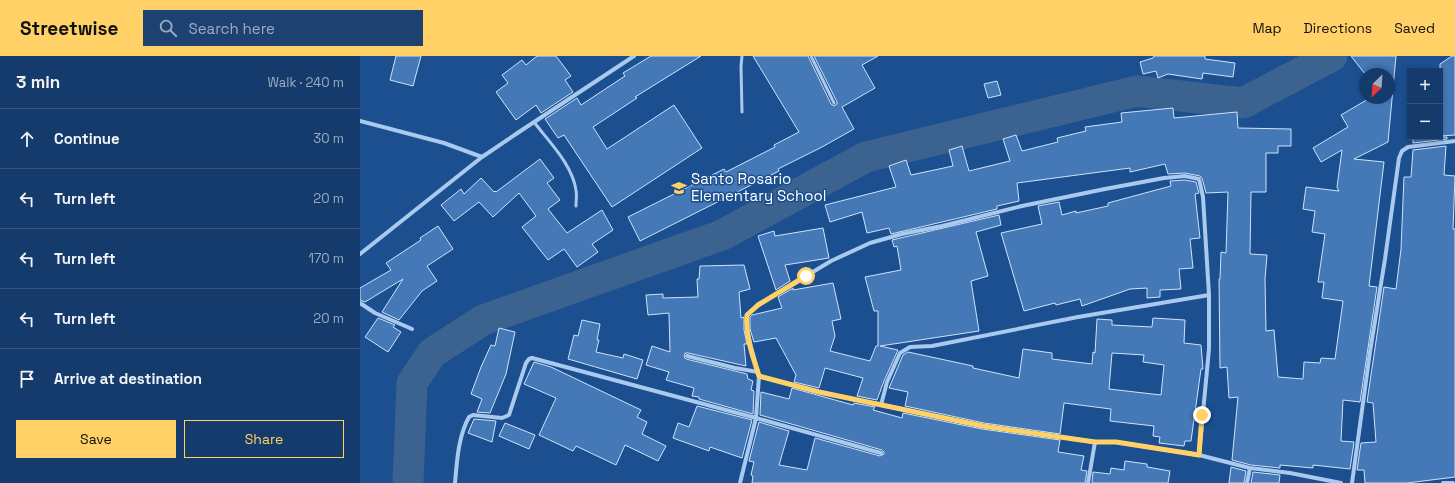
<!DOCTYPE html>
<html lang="en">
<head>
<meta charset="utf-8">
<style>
  body { margin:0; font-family:"Space Grotesk",sans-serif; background:#1d4271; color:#f1f3f6 }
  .controls { position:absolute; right:12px; top:12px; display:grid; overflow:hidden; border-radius:0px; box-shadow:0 2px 6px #0003 }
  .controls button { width:36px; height:36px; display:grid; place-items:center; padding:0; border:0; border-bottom:1px solid #33557e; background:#143b6b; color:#f1f3f6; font:20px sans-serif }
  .compass { position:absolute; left:999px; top:12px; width:36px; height:36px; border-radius:50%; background:#143b6b; box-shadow:0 2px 6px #0003; rotate:205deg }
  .stop { position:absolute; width:12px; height:12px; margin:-9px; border:3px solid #ffd166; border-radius:50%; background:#fff }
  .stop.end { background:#ffd166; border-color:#fff; box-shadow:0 1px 4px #0008 }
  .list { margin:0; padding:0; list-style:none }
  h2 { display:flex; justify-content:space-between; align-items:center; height:52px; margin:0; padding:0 16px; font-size:17px }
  h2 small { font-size:13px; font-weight:400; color:#9dadc1 }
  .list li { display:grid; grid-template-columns:26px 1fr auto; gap:12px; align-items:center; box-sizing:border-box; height:60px; padding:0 16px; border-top:1px solid #33557e }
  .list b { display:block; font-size:15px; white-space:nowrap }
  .list em { font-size:13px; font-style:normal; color:#9dadc1 }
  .actions { display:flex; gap:8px; padding:12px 16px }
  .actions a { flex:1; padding:9px 0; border:1px solid #ffd166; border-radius:0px; text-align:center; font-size:14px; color:#ffd166 }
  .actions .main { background:#ffd166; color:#111 }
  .icon { flex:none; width:22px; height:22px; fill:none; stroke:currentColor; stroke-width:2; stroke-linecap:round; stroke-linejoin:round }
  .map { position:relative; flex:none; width:1095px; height:427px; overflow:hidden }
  header { display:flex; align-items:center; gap:24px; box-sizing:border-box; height:56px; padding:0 20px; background:#ffd166; color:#111 }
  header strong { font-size:19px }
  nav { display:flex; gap:22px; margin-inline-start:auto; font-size:14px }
  .search { width:280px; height:36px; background:#1d4271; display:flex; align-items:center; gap:10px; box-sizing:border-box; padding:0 14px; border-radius:0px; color:#9dadc1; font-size:15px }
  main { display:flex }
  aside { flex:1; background:#143b6b }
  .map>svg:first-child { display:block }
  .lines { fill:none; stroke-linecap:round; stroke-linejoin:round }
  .river { stroke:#3c6290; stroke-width:31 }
  .building { fill:#4478b7; stroke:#cfe3fa; fill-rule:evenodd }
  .lane { stroke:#a9c9ee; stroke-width:3 }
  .street { stroke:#a9c9ee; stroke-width:4 }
  .route { stroke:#ffd166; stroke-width:5 }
  .labels { text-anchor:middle; stroke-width:3; stroke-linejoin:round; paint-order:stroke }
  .poi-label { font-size:15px; fill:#fff; stroke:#1b4f8f; text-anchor:start }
</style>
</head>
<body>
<header>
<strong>Streetwise</strong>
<div class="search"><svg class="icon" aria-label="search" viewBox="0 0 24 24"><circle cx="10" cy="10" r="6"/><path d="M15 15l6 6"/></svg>Search here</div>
<nav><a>Map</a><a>Directions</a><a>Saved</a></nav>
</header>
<main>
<aside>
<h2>3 min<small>Walk · 240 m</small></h2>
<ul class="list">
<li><svg class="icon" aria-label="ahead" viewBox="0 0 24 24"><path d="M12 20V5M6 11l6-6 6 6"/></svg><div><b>Continue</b></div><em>30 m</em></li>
<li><svg class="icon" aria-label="left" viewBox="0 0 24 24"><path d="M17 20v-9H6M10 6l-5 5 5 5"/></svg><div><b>Turn left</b></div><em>20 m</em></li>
<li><svg class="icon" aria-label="left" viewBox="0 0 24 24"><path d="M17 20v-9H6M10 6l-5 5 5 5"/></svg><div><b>Turn left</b></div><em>170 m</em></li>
<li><svg class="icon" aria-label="left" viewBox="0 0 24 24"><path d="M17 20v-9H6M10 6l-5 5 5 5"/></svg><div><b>Turn left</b></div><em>20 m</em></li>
<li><svg class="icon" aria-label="arrive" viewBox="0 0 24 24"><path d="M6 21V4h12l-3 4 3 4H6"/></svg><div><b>Arrive at destination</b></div></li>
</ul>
<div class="actions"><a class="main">Save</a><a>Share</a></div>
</aside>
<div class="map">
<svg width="1095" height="427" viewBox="0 0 1095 427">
  <rect width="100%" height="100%" fill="#1b4f8f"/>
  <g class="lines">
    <path class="river" d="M 48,427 L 52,327 L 72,297 L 123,264 L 362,179 L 506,101 L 777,35 L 883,47 L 972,0"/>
  </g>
  <path class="building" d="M 36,0 L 61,0 L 53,30 L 30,24 Z
    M 177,0 L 196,0 L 211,20 L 205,24 L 213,36 L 181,57 L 176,49 L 156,64 L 136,36 L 148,27 L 142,19 L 162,4 L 166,9 Z
    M 291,0 L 341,0 L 275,41 L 277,42 L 233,71 L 247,93 L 314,49 L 342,92 L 252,151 L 204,79 L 198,82 L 185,63 L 217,42 L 221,49 L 265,20 L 263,17 Z
    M 393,0 L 448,0 L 471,48 L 474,50 L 477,48 L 477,46 L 454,0 L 518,0 L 502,9 L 515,32 L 482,51 L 494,73 L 462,91 L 418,113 L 419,115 L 280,185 L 268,161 L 364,113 L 366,116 L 415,91 L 414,89 L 439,76 Z
    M 794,0 L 845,0 L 845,3 L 875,7 L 873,21 L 843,17 L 842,23 L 808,18 L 798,22 L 796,15 L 783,18 L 780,6 L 793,2 Z
    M 991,0 L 1036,0 L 1028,86 L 994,103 L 1024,106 L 1009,230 L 1017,231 L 1000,346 L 983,344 L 981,385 L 994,386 L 990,413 L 953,409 L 953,412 L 920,409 L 920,412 L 891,409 L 872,404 L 878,341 L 869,342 L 867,311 L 860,312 L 859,223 L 860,223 L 861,196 L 866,197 L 868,136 L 846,137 L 842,122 L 840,120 L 825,117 L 808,118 L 805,108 L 770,116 L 770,112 L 657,127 L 659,145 L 637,150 L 637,153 L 531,178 L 529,172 L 507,177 L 502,156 L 470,166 L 465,149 L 536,131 L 529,110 L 546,104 L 551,119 L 593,110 L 589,94 L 602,90 L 609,115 L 650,105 L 643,83 L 656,79 L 662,95 L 698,86 L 697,82 L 726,75 L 725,71 L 762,66 L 761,57 L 813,52 L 814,62 L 877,56 L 878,72 L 931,73 L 931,90 L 918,90 L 918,97 L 906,97 L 906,136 L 891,136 L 890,198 L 907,199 L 905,223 L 906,275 L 914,274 L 918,321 L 943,323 L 944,306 L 960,307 L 961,302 L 975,303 L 983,245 L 962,242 L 964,226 L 958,226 L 965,178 L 952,176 L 955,155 L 943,153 L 946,131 L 979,135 L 977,131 L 982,94 L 961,106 L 953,92 L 988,71 L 981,59 L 1010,42 L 1029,42 L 1029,18 L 1005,18 Z
    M 1092,0 L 1095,0 L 1095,79 L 1080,80 L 1080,8 Z
    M 637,25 L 641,39 L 628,42 L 624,28 Z
    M 1053,81 L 1087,81 L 1087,83 L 1053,87 Z
    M 1086,90 L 1084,119 L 1095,120 L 1093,173 L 1095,173 L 1095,421 L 1047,427 L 1005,427 L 1004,414 L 997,414 L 1001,387 L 1016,386 L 1013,347 L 1007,346 L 1024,231 L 1036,233 L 1041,193 L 1044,121 L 1051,121 L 1053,94 Z
    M 180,103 L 194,122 L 187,127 L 200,144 L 188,153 L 207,177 L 242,154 L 253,174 L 232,188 L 238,196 L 217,211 L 204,193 L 188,204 L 162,171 L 176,160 L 159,137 L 133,161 L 119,146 L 94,165 L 81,149 L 101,133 L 104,138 L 121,122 L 134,136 L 135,135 L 136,136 Z
    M 825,124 L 836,126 L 839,137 L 835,138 L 840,182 L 830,183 L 833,212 L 819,213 L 821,233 L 800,234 L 800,241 L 787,242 L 787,232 L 770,233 L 722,250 L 720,243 L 696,249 L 695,247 L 664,255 L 641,177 L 682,168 L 678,150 L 699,146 L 702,159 L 716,155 L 716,157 L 748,150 L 748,147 L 811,130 L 810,125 Z
    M 639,159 L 641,169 L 616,176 L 628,220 L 611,225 L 619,275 L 520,290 L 538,294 L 524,325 L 517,344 L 497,340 L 503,322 L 465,312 L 459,332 L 434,326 L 436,319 L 416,282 L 394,286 L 390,273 L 390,261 L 392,259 L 422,252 L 418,241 L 433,232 L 433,234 L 473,227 L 481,263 L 472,265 L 475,280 L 470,295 L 510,305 L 516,290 L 518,290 L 518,255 L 514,255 L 505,221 L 541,214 L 537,190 L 534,191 L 532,184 Z
    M 78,170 L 93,193 L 67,210 L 77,225 L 62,235 L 39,264 L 22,256 L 43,223 L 5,246 L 0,244 L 0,232 L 31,214 L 26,207 L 61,184 L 60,182 Z
    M 463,172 L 469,202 L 425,209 L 430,225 L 416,234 L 398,180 L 414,175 L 415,180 Z
    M 384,209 L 390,233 L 379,236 L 381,262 L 384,261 L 384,274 L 387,288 L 384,288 L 386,310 L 328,297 L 325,297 L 324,301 L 326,303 L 387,318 L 388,323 L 393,325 L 391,334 L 394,335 L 393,358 L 339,343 L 339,341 L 332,340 L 334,332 L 306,324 L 309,316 L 286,309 L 292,290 L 310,296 L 309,257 L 288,259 L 286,239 L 303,238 L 303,242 L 338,241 L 337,223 L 339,223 L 340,210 Z
    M 18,262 L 35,269 L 33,271 L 41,276 L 28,296 L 5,281 Z
    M 793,262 L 825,264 L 824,287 L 841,289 L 843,313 L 841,313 L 831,385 L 825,385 L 824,390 L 799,387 L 800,381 L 793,380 L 794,370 L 750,365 L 751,353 L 704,347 L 700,378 L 624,367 L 545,350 L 548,336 L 529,332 L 543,299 L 548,296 L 613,310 L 613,312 L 659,322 L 663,293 L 692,297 L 692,303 L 732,308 L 733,296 L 735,297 L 737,263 L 752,264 L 752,269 L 792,271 ZM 752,297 L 784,299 L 783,306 L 804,309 L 801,339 L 749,333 Z
    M 222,264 L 240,268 L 237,284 L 239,284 L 236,296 L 263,302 L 264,298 L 283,304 L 277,323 L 208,303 L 214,279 L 218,280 Z
    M 139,272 L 155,276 L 146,318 L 130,357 L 117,356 L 122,343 L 111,338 L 121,311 L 131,289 L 135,290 Z
    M 174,306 L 191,311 L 281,354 L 277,361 L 287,366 L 282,378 L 306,390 L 298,405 L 265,389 L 256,409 L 216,390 L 213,395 L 179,379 L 196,342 L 164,328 Z
    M 432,332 L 493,349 L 494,347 L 515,351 L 513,354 L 542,362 L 543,357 L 622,373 L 700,384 L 698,396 L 724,400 L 721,414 L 727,415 L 725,427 L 392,427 L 393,420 L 391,419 L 394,406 L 389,405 L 399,366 L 429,375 L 419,409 L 447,414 L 455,382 L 520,400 L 524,398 L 524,396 L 522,394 L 400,359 L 401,336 L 429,343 Z
    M 337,350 L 392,364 L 382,402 L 350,391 L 349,395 L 313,382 L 318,367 L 329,371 Z
    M 114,363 L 136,365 L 132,386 L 108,377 Z
    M 145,367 L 175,379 L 169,393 L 139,380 Z
    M 765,405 L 787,408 L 787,411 L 810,415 L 808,427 L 732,427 L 733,416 L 750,418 L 751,412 L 764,414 Z
    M 871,411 L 886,415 L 884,427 L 869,427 Z
    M 893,416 L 920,419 L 919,427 L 891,427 Z"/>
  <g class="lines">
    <path class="lane" d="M 451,0 L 474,47
      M 382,56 L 381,10 L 382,0
      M 174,66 C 189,86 212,108 216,134 C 217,139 216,145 216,150"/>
    <path class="street" d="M 0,65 L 84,87 L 122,101
      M 0,198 L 122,101 L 159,76 L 274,0
      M 0,247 L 15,257 L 52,273
      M 327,300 L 375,312 L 398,316
      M 399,320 L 459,336 L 623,370 L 735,386 L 756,386 L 839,399 L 890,412 L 930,417 L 981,427
      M 521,349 L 527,326 L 540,297 L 550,291 L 572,290 L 718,261 L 849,239
      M 521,397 L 396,362 L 399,320 L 391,291 L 387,273 L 387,259 L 398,249 L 471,205 L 510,187 L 542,178 L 582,170 L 662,150 L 745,133 L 804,122 L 825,120 L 839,123 L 843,141 L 849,239 L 849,293 L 839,399
      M 95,427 C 97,405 98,381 109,361 L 113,359 L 142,362 L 149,359 L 166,307 L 169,303 L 172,302 L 396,362 L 380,427
      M 728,427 L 735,386
      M 887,427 L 890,412
      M 992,427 L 1010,296 L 1025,203 L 1039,102 L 1042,95 L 1048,91 L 1095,85
      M 1083,427 L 1093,427"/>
  </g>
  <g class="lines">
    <path class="route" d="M 446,220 L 398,249 L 387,259 C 385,280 393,301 399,320 L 459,336 L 623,370 L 735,386 L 756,386 L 839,399 L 842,359"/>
  </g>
  <defs>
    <g id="school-bare" transform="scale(1.2)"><path d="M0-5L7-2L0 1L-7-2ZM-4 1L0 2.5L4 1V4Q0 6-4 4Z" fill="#ffd166" stroke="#1b4f8f" stroke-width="2.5" paint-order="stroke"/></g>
  </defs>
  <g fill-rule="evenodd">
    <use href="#school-bare" x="319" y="132"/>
  </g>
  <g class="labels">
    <g class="poi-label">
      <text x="331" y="128">Santo Rosario<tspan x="331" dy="17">Elementary School</tspan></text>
    </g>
  </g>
</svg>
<div class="controls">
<button>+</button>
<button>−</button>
</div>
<svg class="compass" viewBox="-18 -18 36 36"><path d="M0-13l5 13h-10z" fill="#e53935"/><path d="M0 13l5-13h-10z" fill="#9dadc1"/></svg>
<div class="stop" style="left:446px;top:220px"></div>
<div class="stop end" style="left:842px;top:359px"></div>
</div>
</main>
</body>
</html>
